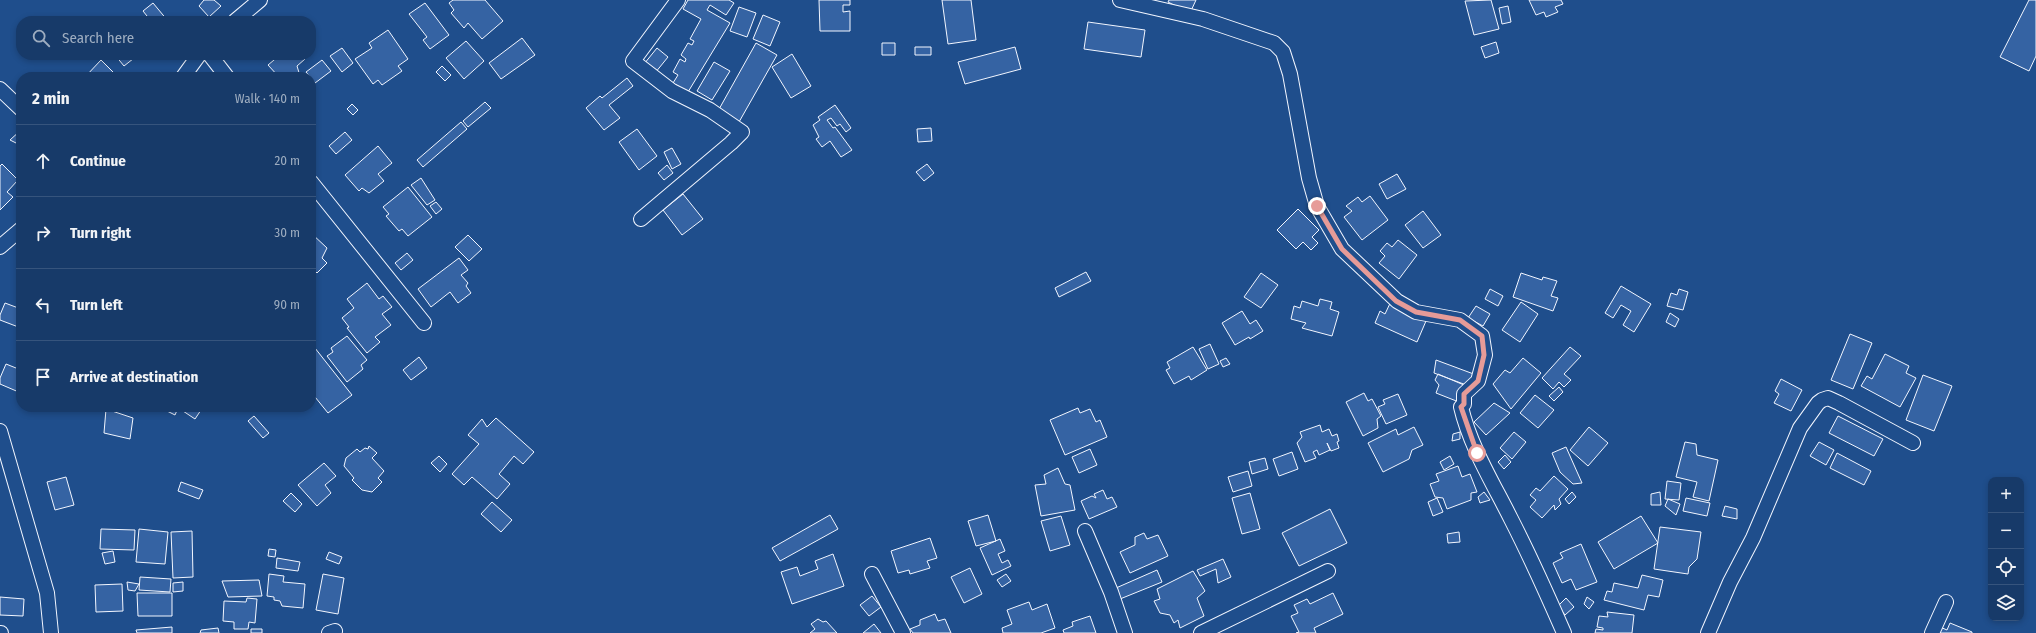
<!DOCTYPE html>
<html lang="en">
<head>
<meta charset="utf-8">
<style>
  body { margin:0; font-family:"Fira Sans Condensed",sans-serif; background:#244571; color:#f1f3f6 }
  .controls { position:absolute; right:12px; bottom:12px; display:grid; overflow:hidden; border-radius:8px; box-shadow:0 2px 6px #0003 }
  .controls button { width:36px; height:36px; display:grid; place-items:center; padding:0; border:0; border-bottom:1px solid #36547d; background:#173a69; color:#f1f3f6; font:20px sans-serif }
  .stop { position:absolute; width:12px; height:12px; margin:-9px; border:3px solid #e69b98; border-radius:50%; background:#fff }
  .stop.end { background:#e69b98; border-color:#fff; box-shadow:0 1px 4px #0008 }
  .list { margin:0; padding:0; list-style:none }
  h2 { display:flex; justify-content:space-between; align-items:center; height:52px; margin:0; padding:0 16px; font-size:17px }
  h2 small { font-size:13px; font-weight:400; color:#9eadc0 }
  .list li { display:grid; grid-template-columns:26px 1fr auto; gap:12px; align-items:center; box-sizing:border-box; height:72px; padding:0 16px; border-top:1px solid #36547d }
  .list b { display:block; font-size:15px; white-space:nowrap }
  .list em { font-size:13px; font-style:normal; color:#9eadc0 }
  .icon { flex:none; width:22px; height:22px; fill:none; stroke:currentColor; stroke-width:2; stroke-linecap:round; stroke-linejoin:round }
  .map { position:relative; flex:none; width:2036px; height:633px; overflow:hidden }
  .search { position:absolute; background:#173a69; box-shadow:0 2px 6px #0003; left:16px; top:16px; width:300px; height:44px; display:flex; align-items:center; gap:10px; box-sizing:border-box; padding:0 14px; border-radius:16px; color:#9eadc0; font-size:15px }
  .panel { position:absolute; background:#173a69; box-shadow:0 2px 6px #0003; left:16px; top:72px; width:300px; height:340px; border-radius:16px }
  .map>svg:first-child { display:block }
  .building { fill:#3563a3; stroke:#f2f6ff }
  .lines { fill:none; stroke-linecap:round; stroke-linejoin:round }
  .minor-casing { stroke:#f2f6ff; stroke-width:16 }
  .minor { stroke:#1f4e8c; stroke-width:14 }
  .route { stroke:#e69b98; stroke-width:5 }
</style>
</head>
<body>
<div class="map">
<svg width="2036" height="633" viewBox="0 0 2036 633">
  <rect width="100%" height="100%" fill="#1f4e8c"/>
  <path class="building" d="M 204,0 L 214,0 L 221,6 L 209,17 L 199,6 Z
    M 453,0 L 485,0 L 503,21 L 482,39 L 468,23 L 464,28 L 451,13 L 454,10 L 449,3 Z
    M 688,0 L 729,0 L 734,3 L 726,15 L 710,5 L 707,10 L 730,23 L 688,92 L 673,83 L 678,75 L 673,72 L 680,59 L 685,62 L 686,59 L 681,55 L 688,43 L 692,45 L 694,41 L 690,39 L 701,19 L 683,9 Z
    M 819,0 L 850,0 L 850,5 L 843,5 L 843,12 L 850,11 L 850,31 L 820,31 Z
    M 942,0 L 971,0 L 976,40 L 948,44 Z
    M 1169,0 L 1196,0 L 1190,13 L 1168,2 Z
    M 1491,0 L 1499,29 L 1474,35 L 1465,1 Z
    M 1529,0 L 1561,0 L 1563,4 L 1555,7 L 1558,12 L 1546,17 L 1544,12 L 1536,15 Z
    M 2029,0 L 2036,0 L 2036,56 L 2029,71 L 2000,57 Z
    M 153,3 L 168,21 L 151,21 L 143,11 Z
    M 425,3 L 449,35 L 430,49 L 423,40 L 427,37 L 409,14 Z
    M 1508,6 L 1511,22 L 1502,24 L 1499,8 Z
    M 739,7 L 756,13 L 747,37 L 730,31 Z
    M 763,15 L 780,22 L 770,46 L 753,39 Z
    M 1088,22 L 1145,30 L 1141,57 L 1084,49 Z
    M 388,30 L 408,59 L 398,66 L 402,71 L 382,85 L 378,80 L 373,84 L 355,59 L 372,48 L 369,43 Z
    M 522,38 L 535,55 L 501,79 L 489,63 Z
    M 466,41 L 484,61 L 464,79 L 446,58 Z
    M 1496,42 L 1499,53 L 1485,58 L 1481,47 Z
    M 756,43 L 777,55 L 739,122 L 718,111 Z
    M 882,43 L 895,43 L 895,55 L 882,55 Z
    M 915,47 L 931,47 L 931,55 L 915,55 Z
    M 1015,47 L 1021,69 L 965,84 L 958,62 Z
    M 342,48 L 353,63 L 342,72 L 330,56 Z
    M 657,48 L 668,57 L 655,73 L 644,64 Z
    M 792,54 L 811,86 L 791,98 L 772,67 Z
    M 115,55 L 138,55 L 124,66 Z
    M 280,55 L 301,55 L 305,59 L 297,66 L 300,76 L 279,77 L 268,65 Z
    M 101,60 L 115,74 L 112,77 L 85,77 Z
    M 322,60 L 331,71 L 315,83 L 306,72 Z
    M 714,62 L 730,71 L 712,100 L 697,91 Z
    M 442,66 L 451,75 L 445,81 L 436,72 Z
    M 627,78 L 633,86 L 609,105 L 620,118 L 604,130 L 586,108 L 600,96 L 602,98 Z
    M 485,102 L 491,108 L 468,127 L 463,121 Z
    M 352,104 L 358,110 L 353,115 L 347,109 Z
    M 835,105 L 851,128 L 846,132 L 840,124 L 837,126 L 831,118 L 827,120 L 833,128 L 835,127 L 852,150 L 841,157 L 830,141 L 822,147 L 816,139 L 819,137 L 813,125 L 820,120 L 818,117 Z
    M 461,122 L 467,129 L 423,167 L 417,160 Z
    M 931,128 L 932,141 L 918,142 L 917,129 Z
    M 637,129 L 657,156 L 639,170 L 619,142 Z
    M 21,130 L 21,154 L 20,154 L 20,145 L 10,140 Z
    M 345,132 L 352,140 L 336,154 L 329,146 Z
    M 378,146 L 392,163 L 378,174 L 384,181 L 369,193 L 362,188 L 359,191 L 345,175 Z
    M 672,148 L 681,164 L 672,169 L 664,152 Z
    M 2,164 L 18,180 L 7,192 L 13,197 L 0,210 L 0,166 Z
    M 927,164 L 934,173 L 924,181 L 916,172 Z
    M 667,165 L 673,173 L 664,180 L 658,173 Z
    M 1397,174 L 1406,189 L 1387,199 L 1379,184 Z
    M 421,178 L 435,200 L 427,205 L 411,185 Z
    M 408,187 L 432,217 L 408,236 L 402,229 L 399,231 L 386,216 L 389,214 L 383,207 Z
    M 683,194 L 703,219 L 682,235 L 663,210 Z
    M 1370,196 L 1388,220 L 1362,240 L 1344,217 L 1352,211 L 1346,206 L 1358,197 L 1362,202 Z
    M 436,202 L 442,209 L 436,214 L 430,206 Z
    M 1298,209 L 1319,230 L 1312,237 L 1318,243 L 1311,250 L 1303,242 L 1296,249 L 1277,230 Z
    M 1423,211 L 1441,235 L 1423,248 L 1405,225 Z
    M 311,233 L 327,248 L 322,258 L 327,263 L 317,273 L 311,267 Z
    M 468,235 L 482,249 L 469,261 L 455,247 Z
    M 1398,240 L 1417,255 L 1399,279 L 1379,263 L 1385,256 L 1380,251 L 1387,243 L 1392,247 Z
    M 407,253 L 413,260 L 401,270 L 395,263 Z
    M 459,258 L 468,270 L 461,275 L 468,283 L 466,286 L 471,293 L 458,303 L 450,292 L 431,307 L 418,289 Z
    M 1086,272 L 1091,281 L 1059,297 L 1055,288 Z
    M 1261,273 L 1278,285 L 1261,308 L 1244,297 Z
    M 1521,273 L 1542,280 L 1543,277 L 1557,281 L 1551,296 L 1558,298 L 1553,311 L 1513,297 Z
    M 367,283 L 379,299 L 383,296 L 392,307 L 382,314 L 391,325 L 375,337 L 380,342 L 367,353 L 347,328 L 349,327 L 342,318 L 354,308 L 347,299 Z
    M 1621,286 L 1651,304 L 1634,332 L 1623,325 L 1631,311 L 1621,305 L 1613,318 L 1605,313 Z
    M 1490,289 L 1503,296 L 1498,306 L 1485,299 Z
    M 1679,289 L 1688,292 L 1683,310 L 1667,306 L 1671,293 L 1677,295 Z
    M 1393,297 L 1416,317 L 1426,321 L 1417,342 L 1375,323 L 1380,311 L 1385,314 Z
    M 1320,299 L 1332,302 L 1330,309 L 1339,312 L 1332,336 L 1302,328 L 1306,323 L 1291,319 L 1294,306 L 1300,308 L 1302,301 L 1318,306 Z
    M 1521,302 L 1538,314 L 1520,342 L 1502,330 Z
    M 5,303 L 21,309 L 21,328 L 0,320 L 0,315 Z
    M 1476,306 L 1490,314 L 1483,326 L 1468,318 Z
    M 1242,311 L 1250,324 L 1256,320 L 1263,331 L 1250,339 L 1249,337 L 1235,345 L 1222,323 Z
    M 1670,313 L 1679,319 L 1675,327 L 1666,322 Z
    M 1850,334 L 1872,343 L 1853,389 L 1831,380 Z
    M 347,336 L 367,360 L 361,365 L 363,369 L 347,382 L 327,356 L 333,352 L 331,348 Z
    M 311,343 L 352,395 L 328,413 L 311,392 Z
    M 1210,344 L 1219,364 L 1208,369 L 1199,349 Z
    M 1193,347 L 1207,370 L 1191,380 L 1189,376 L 1174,384 L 1166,370 L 1170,368 L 1167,362 Z
    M 1570,347 L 1581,356 L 1564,374 L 1571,380 L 1564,387 L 1559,382 L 1553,389 L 1542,378 Z
    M 1885,354 L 1909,366 L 1906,373 L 1916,378 L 1900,407 L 1861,386 L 1867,376 L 1872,379 Z
    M 419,357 L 427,368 L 411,380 L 403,370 Z
    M 1226,358 L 1230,364 L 1223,367 L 1220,361 Z
    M 1523,358 L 1541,373 L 1511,409 L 1493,384 L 1505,370 L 1510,373 Z
    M 1436,360 L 1479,376 L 1477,389 L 1434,373 Z
    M 6,364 L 21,370 L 21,393 L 0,384 L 0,378 Z
    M 1438,374 L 1471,388 L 1464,404 L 1436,393 L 1439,385 L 1435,380 Z
    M 1923,375 L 1952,386 L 1934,431 L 1906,420 Z
    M 1781,379 L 1802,390 L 1791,411 L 1774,403 L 1779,394 L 1775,391 Z
    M 1559,387 L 1563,392 L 1554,401 L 1549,396 Z
    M 1364,393 L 1368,401 L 1372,399 L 1381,416 L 1377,419 L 1378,428 L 1363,436 L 1346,402 Z
    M 1398,394 L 1407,415 L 1386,424 L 1378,407 L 1385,404 L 1383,400 Z
    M 1535,395 L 1554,410 L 1538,428 L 1520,413 Z
    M 1494,403 L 1510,413 L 1486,435 L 1474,422 Z
    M 169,407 L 178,408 L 175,415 L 167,411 Z
    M 181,407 L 203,407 L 195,419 L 180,409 Z
    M 1078,408 L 1080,413 L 1090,409 L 1096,422 L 1100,420 L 1107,437 L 1065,455 L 1050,420 Z
    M 106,409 L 133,418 L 130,439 L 104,433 Z
    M 254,416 L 269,433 L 263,438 L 248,421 Z
    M 1838,416 L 1883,439 L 1874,456 L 1829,433 Z
    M 496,418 L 534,452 L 523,464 L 514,456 L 499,474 L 510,484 L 497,499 L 472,477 L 464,485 L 452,474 L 479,444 L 468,435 L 482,419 L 487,427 Z
    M 1320,425 L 1322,432 L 1329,429 L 1332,436 L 1337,434 L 1339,441 L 1337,442 L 1339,448 L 1331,451 L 1327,443 L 1330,450 L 1319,455 L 1317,450 L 1313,452 L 1316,458 L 1305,462 L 1297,443 L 1302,437 L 1300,432 Z
    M 1414,427 L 1423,445 L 1412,450 L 1409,459 L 1383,472 L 1368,443 L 1396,429 L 1398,435 Z
    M 1589,427 L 1608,443 L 1588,466 L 1570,450 Z
    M 1460,432 L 1460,439 L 1452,441 L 1453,434 Z
    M 1514,432 L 1526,442 L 1512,459 L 1500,448 Z
    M 1685,442 L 1696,444 L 1697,455 L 1718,460 L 1709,501 L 1693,497 L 1697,482 L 1676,477 Z
    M 1819,442 L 1834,450 L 1826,465 L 1810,456 Z
    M 369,446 L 377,453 L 372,458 L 384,471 L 378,478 L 382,482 L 372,492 L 362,490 L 352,480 L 354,478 L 344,466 L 346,458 L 357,449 L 360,452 L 365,448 L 368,449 Z
    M 1566,447 L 1582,483 L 1573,484 L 1560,472 L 1552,453 Z
    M 1090,449 L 1097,465 L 1079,473 L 1072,457 Z
    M 1292,452 L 1298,469 L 1279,476 L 1273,459 Z
    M 1837,453 L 1871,471 L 1864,485 L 1830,468 Z
    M 1505,455 L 1511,462 L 1504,469 L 1498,462 Z
    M 439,456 L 447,464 L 440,472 L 431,463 Z
    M 1450,456 L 1454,464 L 1444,470 L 1440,462 Z
    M 1265,458 L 1268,469 L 1252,474 L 1249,462 Z
    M 324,463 L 336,476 L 325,485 L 331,493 L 317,506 L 298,485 Z
    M 1458,466 L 1462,477 L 1470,474 L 1477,492 L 1471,493 L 1471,500 L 1447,509 L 1443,498 L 1435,497 L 1430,484 L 1439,481 L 1436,474 Z
    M 1058,468 L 1065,484 L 1070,485 L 1075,510 L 1041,516 L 1035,485 L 1046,484 L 1044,475 Z
    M 1248,471 L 1252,486 L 1233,492 L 1228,477 Z
    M 1554,476 L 1568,489 L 1559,499 L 1561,504 L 1555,510 L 1554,505 L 1542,518 L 1530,507 L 1536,500 L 1530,495 L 1536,488 L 1540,491 Z
    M 66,477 L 74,505 L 55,510 L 47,482 Z
    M 1667,481 L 1681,483 L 1679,500 L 1665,499 Z
    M 181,482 L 203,490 L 199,499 L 178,491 Z
    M 1103,490 L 1107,499 L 1112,497 L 1117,507 L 1089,519 L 1081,501 L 1092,496 L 1096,498 L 1094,494 Z
    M 1484,492 L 1490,500 L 1480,503 L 1478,497 Z
    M 1572,492 L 1576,497 L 1569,504 L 1565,499 Z
    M 1660,492 L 1661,505 L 1651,505 L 1651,494 Z
    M 291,493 L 302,504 L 295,512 L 283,501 Z
    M 1250,493 L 1260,529 L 1242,534 L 1232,498 Z
    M 1437,498 L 1443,512 L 1433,516 L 1428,502 Z
    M 1686,498 L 1710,503 L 1707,516 L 1683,511 Z
    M 1668,499 L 1680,504 L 1676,515 L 1665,506 Z
    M 492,502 L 512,520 L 501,532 L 481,514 Z
    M 1725,506 L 1737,509 L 1737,519 L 1722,516 Z
    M 1330,509 L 1347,543 L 1299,566 L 1282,533 Z
    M 830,515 L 838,529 L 780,561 L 772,548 Z
    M 988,515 L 996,541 L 976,546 L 968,521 Z
    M 1061,516 L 1070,545 L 1050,551 L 1041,521 Z
    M 1641,516 L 1658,543 L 1614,569 L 1598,542 Z
    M 1660,527 L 1701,532 L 1697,559 L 1689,567 L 1688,574 L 1654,569 Z
    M 101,529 L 135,530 L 134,550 L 100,549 Z
    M 139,529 L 168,532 L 165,564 L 136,562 Z
    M 192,531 L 193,577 L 173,578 L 171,532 Z
    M 1459,532 L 1460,542 L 1448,543 L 1447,534 Z
    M 1144,533 L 1147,539 L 1158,535 L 1168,556 L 1130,573 L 1120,552 L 1135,545 L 1135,537 Z
    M 930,538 L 937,558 L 927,561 L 930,568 L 910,574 L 909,570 L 898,573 L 891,551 Z
    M 1000,539 L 1005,551 L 998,554 L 1002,563 L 1008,560 L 1011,566 L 992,575 L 980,548 Z
    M 1581,544 L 1597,582 L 1576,590 L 1571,579 L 1562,583 L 1553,563 L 1563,558 L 1560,553 Z
    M 269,549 L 276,550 L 275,557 L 268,556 Z
    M 113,551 L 115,562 L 105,564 L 102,553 Z
    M 329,552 L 342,557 L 339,564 L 326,559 Z
    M 833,554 L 844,586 L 792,604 L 781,572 L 797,567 L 800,576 L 818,569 L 815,561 Z
    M 277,558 L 300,562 L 298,571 L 276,568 Z
    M 1223,559 L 1231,577 L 1218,583 L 1216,569 L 1200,576 L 1197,570 Z
    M 970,568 L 982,594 L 964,603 L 951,577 Z
    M 1157,570 L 1162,582 L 1120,599 L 1116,588 Z
    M 1193,571 L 1205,591 L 1197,598 L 1204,616 L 1180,628 L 1178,620 L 1174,623 L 1170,615 L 1160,613 L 1154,601 L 1160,599 L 1157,589 Z
    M 269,574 L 284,576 L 283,582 L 305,584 L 303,608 L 282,606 L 280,601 L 274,600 L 274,597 L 267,596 Z
    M 323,574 L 344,578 L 338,614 L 316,610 Z
    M 1006,574 L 1011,581 L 1002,587 L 997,580 Z
    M 1642,575 L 1663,580 L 1659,597 L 1648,595 L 1644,610 L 1604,600 L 1607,591 L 1612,592 L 1614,583 L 1638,588 Z
    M 140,577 L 171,579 L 170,592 L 139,590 Z
    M 259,580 L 262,596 L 228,597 L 222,581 Z
    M 127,582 L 139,584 L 135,591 L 128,590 Z
    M 183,582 L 183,591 L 173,592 L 173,583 Z
    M 122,584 L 123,611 L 96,612 L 95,585 Z
    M 137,593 L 172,593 L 172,616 L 138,616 Z
    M 1333,593 L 1343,614 L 1314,628 L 1316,633 L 1296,633 L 1299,632 L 1291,616 L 1298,613 L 1294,605 L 1307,599 L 1310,604 Z
    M 872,596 L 881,607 L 869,616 L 860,605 Z
    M 0,597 L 24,599 L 23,616 L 0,615 Z
    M 1587,597 L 1594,602 L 1589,609 L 1584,604 Z
    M 247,598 L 257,599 L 255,623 L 249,622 L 248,629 L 234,629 L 234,622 L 223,621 L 224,601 L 246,602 Z
    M 1566,598 L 1574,607 L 1565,615 L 1558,606 Z
    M 1029,602 L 1032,610 L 1047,604 L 1055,628 L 1041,633 L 1003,633 L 1002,628 L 1012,624 L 1007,610 Z
    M 1607,612 L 1634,615 L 1632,633 L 1595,633 L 1596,629 L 1603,630 L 1603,628 L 1597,627 L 1599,616 L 1608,617 Z
    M 935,614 L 938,621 L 945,619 L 951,633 L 913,633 L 910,629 L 920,625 L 920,620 Z
    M 1090,616 L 1096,633 L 1064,633 L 1063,630 L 1073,626 L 1072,622 Z
    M 818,619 L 823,622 L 826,621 L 837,633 L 810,633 L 815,629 L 811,624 Z
    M 1950,623 L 1972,632 L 1972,633 L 1937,633 L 1940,627 L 1947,630 Z
    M 874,624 L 881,633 L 863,633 Z
    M 172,627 L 172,633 L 137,633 L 136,630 Z
    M 218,628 L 219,633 L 200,633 L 201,630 Z
    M 251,629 L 262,629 L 262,633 L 251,633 Z"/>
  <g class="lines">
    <g class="minor-casing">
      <path id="minor" d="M 1120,0 L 1203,19 L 1274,43 L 1283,52 L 1290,74 L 1309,178 L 1317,206 L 1342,249 L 1397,301 L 1416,312 L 1460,320 L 1482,336 L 1485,355 L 1478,381 L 1464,394 L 1464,404 L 1461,407 C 1470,446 1493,483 1511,519 C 1530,556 1547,594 1564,633
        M 235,21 L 260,0
        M 210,55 L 227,77
        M 183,77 L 199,55
        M 0,89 L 21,109
        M 311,182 L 424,323
        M 641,219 L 731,143 L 742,132 L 710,110 L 672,91 L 633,61 L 678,0
        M 0,247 L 21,229
        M 0,431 L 47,593 L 51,633
        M 1085,531 L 1111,592 L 1125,633
        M 872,574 L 903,633
        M 0,633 L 1,633
        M 329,633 L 335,631
        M 1201,633 L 1328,571
        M 1708,633 L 1730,582 L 1753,538 L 1800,428 L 1818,403 L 1822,400 L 1828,398 L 1839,403 L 1913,443
        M 1932,633 L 1946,602"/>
    </g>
    <use href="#minor" class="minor"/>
  </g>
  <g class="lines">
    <path class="route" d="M 1317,206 L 1342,249 L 1396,301 L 1416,312 L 1460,320 L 1482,336 L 1484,355 L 1478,381 L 1464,394 L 1464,404 L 1461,407 L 1477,453"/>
  </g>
</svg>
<div class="controls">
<button>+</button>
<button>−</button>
<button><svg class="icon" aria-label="locate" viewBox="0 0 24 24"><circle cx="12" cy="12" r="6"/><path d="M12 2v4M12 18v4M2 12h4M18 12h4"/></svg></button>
<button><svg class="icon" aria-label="layers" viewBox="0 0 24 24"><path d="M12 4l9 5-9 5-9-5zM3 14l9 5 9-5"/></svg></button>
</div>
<div class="stop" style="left:1477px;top:453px"></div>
<div class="stop end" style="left:1317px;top:206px"></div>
<div class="search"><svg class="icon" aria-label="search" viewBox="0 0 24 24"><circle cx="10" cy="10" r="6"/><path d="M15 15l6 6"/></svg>Search here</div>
<section class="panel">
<h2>2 min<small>Walk · 140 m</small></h2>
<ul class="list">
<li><svg class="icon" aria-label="ahead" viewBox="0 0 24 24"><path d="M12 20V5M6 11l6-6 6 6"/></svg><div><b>Continue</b></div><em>20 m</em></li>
<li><svg class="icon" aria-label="right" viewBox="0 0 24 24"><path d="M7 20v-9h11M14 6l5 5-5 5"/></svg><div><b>Turn right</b></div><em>30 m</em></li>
<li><svg class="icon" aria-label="left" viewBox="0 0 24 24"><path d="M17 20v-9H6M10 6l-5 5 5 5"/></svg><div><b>Turn left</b></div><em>90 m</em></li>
<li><svg class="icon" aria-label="arrive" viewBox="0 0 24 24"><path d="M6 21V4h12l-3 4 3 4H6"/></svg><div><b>Arrive at destination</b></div></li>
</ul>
</section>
</div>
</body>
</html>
